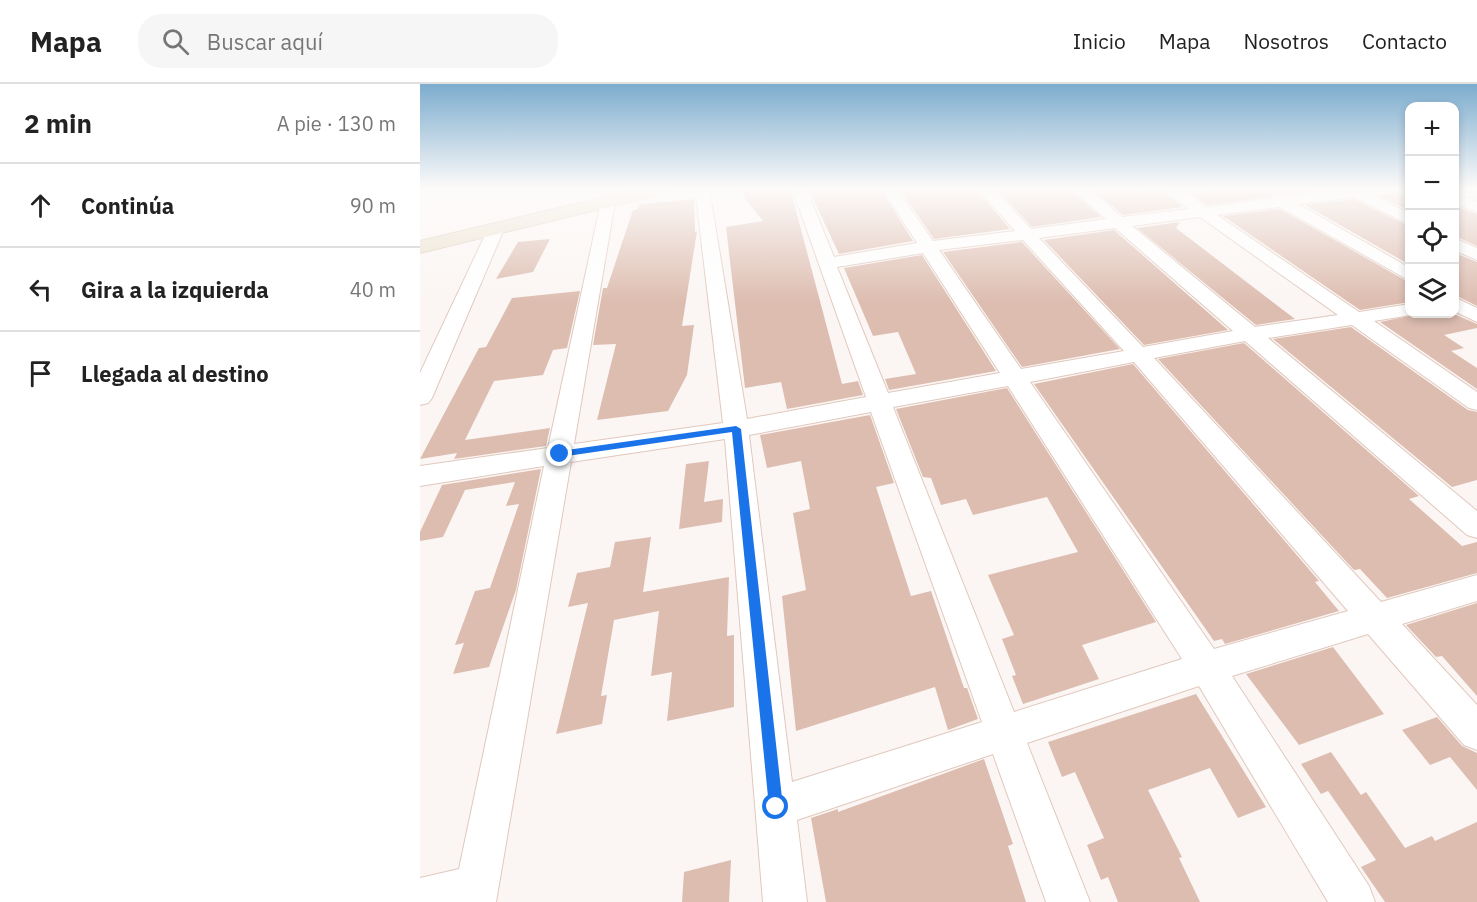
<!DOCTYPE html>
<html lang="es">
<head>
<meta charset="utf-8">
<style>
  body { margin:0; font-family:"IBM Plex Sans",sans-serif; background:#f6f6f6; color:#222 }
  .controls { position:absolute; right:18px; top:18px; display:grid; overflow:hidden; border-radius:12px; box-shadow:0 3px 9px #0003 }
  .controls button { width:54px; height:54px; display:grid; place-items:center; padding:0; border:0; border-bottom:2px solid #e0e0e0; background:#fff; color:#222; font:30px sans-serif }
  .stop { position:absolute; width:18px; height:18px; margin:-14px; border:4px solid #1a73e8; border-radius:50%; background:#fff }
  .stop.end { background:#1a73e8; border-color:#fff; box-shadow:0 2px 6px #0008 }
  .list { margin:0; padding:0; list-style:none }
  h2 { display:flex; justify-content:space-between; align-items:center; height:78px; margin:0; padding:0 24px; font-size:26px }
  h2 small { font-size:20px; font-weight:400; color:#767676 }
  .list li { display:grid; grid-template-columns:39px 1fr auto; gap:18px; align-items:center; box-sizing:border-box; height:84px; padding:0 24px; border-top:2px solid #e0e0e0 }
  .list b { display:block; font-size:22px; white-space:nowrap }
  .list em { font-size:20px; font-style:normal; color:#767676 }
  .icon { flex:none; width:33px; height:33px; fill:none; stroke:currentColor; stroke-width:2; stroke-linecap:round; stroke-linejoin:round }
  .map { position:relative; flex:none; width:1057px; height:818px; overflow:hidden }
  header { display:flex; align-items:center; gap:36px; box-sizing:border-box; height:84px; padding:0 30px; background:#fff; border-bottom:2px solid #e0e0e0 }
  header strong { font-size:28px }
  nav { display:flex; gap:33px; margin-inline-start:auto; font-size:21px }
  .search { width:420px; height:54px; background:#f6f6f6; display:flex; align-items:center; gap:15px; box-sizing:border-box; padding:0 21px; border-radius:24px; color:#767676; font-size:22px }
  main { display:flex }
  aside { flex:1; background:#fff }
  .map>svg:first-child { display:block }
  .building { fill:#ddbdb0 }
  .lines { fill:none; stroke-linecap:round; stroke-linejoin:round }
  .minor-casing { stroke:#e0c8bd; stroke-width:2 }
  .secondary-casing { stroke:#e0c8bd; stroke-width:2 }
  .minor { fill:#fff; fill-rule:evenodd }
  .secondary { fill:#eae2ce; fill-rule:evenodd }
  .route { fill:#1a73e8 }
</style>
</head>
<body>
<header>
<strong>Mapa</strong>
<div class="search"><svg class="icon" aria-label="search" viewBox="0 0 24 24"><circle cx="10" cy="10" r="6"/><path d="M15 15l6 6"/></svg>Buscar aquí</div>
<nav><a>Inicio</a><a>Mapa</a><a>Nosotros</a><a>Contacto</a></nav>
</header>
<main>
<aside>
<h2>2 min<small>A pie · 130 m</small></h2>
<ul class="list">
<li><svg class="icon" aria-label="ahead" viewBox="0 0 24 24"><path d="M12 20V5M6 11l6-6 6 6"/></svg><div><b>Continúa</b></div><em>90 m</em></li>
<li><svg class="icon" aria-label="left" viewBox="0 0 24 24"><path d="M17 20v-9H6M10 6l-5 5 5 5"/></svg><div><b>Gira a la izquierda</b></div><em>40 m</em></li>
<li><svg class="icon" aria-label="arrive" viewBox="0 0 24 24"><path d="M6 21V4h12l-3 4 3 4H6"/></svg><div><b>Llegada al destino</b></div></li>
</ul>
</aside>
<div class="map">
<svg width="1057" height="818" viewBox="0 0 1057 818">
  <rect width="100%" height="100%" fill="#fbf6f4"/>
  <path class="building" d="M 317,104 L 370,104 L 422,300 L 438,297 L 443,311 L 367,325 L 361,298 L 325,304 L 306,143 L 343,137 Z
    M 388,104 L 460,104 L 493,157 L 419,170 Z
    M 479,104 L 555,104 L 590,145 L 514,155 Z
    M 575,104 L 649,104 L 681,133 L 612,143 Z
    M 670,104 L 716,104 L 717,109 L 740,105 L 763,123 L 703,131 Z
    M 814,104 L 914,104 L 865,111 L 857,109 L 850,113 L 787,121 L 771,110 Z
    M 977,109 L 990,115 L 990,127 L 959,112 Z
    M 274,115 L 275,148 L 277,147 L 262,242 L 274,241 L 267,291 L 248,327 L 177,336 L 196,260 L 173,261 L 183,204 L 187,204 L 213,126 L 218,125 L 220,120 Z
    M 934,115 L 990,143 L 990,181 L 885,121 Z
    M 1035,122 L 1057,130 L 1057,162 L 1035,152 Z
    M 860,125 L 990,199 L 990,218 L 940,226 L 803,132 Z
    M 760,138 L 756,144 L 875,235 L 836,241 L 717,144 Z
    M 694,146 L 808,246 L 724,261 L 624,156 Z
    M 130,155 L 113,188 L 76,195 L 98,158 Z
    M 602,158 L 700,265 L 602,283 L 523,168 Z
    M 1035,169 L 1057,178 L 1057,222 L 1035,211 Z
    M 502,171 L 576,287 L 469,306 L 465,295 L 496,290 L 478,248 L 453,252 L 424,184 Z
    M 160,207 L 147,264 L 133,266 L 123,291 L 74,297 L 45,356 L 130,344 L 126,362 L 34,375 L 37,369 L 0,375 L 59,264 L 66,263 L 92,214 Z
    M 999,230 L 1034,230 L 1057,240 L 1057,244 L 1024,251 L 1044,264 L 1031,267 L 1057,284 L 1057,305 L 960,238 Z
    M 931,243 L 1048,326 L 1057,328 L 1057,396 L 1032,403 L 853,255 Z
    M 824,259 L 999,412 L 989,415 L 1042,462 L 1057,458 L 1057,489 L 967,514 L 940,485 L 934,486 L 738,275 Z
    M 713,280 L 899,497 L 895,498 L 919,527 L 805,560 L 802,555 L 794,557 L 614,300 Z
    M 587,304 L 736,538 L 662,561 L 679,595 L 603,620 L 592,592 L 596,591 L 582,555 L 594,551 L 568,491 L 658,468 L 627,413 L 553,431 L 546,415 L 521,421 L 511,394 L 503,393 L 476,325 Z
    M 450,331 L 474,399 L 456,403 L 491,512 L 511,507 L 544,604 L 547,604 L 558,635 L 528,646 L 515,603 L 376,647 L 362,512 L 386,506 L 373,429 L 390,425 L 381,377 L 347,384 L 340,351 Z
    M 289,377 L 284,418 L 303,415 L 302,438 L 259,445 L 266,380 Z
    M 121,385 L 96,506 L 69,583 L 33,590 L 44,559 L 35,561 L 55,507 L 70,504 L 99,420 L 86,422 L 95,398 L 45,406 L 23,453 L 0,457 L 0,448 L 22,401 Z
    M 231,453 L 223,508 L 309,493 L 307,552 L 314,551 L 314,623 L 247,637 L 252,588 L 231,592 L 239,527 L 194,536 L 181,612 L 187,611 L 182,640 L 136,650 L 168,519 L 148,523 L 157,489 L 190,483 L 195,458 Z
    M 1057,519 L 1057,612 L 1022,572 L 1016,573 L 986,541 Z
    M 913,563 L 964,630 L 879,661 L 826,590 Z
    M 776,610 L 846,723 L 818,734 L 790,684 L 728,706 L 762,773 L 759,774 L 780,818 L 698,818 L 688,793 L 681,796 L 667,761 L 684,754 L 655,688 L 642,693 L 628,658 Z
    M 1017,633 L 1042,662 L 1057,669 L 1057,706 L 1030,673 L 1010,681 L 982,646 Z
    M 911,668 L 941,711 L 946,708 L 985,764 L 1012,752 L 1015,757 L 1057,738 L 1057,818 L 965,818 L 941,783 L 956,776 L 908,707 L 901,710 L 881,680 Z
    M 564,675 L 593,760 L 588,762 L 606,818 L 406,818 L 391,734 L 418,725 L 418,728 Z
    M 311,776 L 309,818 L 262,818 L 264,788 Z"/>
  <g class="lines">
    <g class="minor-casing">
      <path id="minor" d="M 275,104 L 289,104 L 327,335 L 446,313 L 372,104 L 386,104 L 414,173 L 497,159 L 462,104 L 476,104 L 513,157 L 595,147 L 557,104 L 572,104 L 611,145 L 686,135 L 651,104 L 667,104 L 702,133 L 769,125 L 742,104 L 758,104 L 786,123 L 851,115 L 858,111 L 865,113 L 929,104 L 978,104 L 976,107 L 952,111 L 990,130 L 990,141 L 934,113 L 878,120 L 990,184 L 990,197 L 860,123 L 797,131 L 939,228 L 990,220 L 990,230 L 997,230 L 954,237 L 1057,308 L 1057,326 L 1049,324 L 932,241 L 848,254 L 1057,427 L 1057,454 L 1047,451 L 825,257 L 734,274 L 961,518 L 1057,491 L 1057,517 L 982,540 L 1057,621 L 1057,666 L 1044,661 L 948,550 L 812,592 L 949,802 L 955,818 L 908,818 L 779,602 L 607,659 L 670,818 L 626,818 L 573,670 L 377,736 L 387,818 L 343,818 L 305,355 L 151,378 L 76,818 L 0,818 L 0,794 L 39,785 L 124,382 L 0,402 L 0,382 L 128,364 L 181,118 L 188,114 L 195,118 L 154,360 L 303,339 ZM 780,133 L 918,231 L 835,243 L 712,142 ZM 695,144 L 813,247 L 723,263 L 619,154 ZM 603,156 L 704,267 L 601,285 L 519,166 ZM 503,169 L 580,289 L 468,309 L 417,183 ZM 714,278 L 928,527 L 794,565 L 610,298 ZM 588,302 L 762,575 L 594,628 L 473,323 ZM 451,328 L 562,638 L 372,698 L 329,351 Z
        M 1034,109 L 1057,117 L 1057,128 L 1034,119 Z
        M 76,140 L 84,145 L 12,314 L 8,319 L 0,321 L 0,289 L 68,145 Z
        M 1034,154 L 1057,164 L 1057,176 L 1034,166 Z
        M 1034,213 L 1057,224 L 1057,238 L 1034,227 Z"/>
    </g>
    <g class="secondary-casing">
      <path id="secondary" d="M 222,104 L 253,104 L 250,108 L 0,169 L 0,157 Z"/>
    </g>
    <use href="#minor" class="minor"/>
    <use href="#secondary" class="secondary"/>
  </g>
  <linearGradient id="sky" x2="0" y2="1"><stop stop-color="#7cacce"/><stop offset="0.48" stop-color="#fdfbfa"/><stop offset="1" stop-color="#fdfbfa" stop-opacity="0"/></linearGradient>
  <rect width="1057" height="218" fill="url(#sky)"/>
  <path class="route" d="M 316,342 L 321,345 L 363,723 L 361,728 L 356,730 L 351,728 L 349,723 L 312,348 L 140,373 L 135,370 L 140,367 Z"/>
</svg>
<div class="controls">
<button>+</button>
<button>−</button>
<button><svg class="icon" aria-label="locate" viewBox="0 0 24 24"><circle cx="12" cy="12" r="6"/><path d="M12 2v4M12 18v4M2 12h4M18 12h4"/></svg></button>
<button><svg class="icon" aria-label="layers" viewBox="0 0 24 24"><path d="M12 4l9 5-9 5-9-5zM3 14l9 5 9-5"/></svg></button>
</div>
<div class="stop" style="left:356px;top:723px"></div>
<div class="stop end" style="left:140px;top:370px"></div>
</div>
</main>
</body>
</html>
